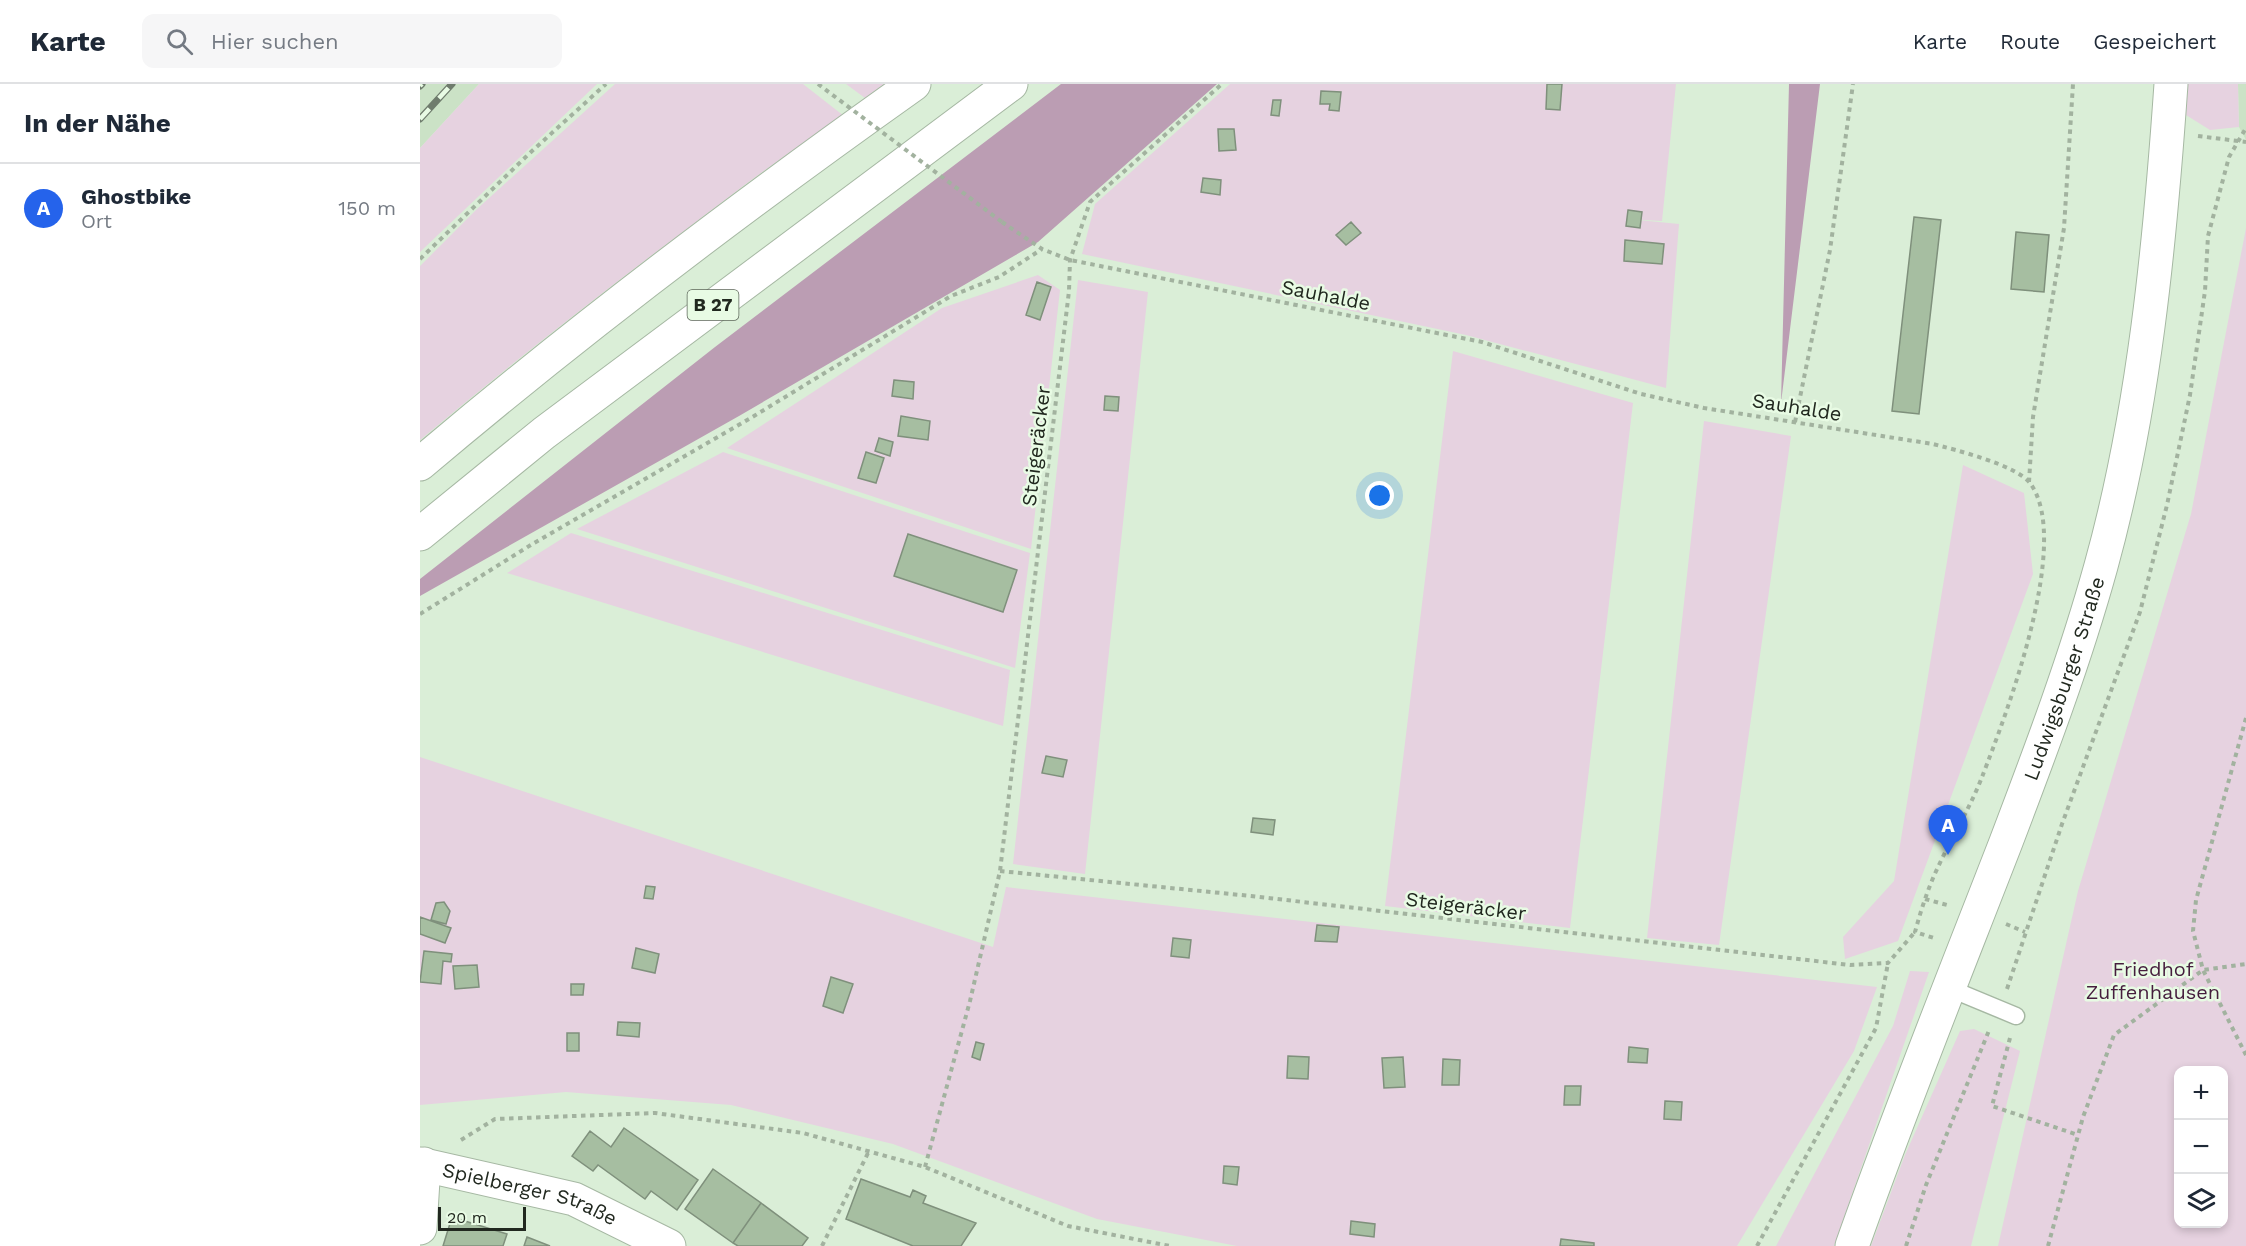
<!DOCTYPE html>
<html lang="de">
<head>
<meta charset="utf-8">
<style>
  body { margin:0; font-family:"Work Sans",sans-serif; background:#f6f6f7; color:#1f2937 }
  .controls { position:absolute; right:18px; bottom:18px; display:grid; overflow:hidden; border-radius:12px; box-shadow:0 3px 9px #0003 }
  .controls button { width:54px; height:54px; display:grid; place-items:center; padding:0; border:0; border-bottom:2px solid #e0e1e3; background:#fff; color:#1f2937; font:30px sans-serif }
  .scale { position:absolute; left:18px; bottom:15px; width:88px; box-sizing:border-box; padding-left:6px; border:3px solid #21281f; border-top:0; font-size:16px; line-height:21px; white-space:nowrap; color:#21281f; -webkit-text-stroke:4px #e8fbe4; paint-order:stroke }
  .you { position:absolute; left:960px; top:412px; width:21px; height:21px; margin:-15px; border:4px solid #fff; border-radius:50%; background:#1a73e8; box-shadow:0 0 0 9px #1a73e833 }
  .badge { display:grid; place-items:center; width:39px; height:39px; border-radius:50%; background:#2563eb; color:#fff; font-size:20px; font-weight:700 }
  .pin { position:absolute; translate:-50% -50px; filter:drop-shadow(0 2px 3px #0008) }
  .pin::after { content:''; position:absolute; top:32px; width:21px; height:18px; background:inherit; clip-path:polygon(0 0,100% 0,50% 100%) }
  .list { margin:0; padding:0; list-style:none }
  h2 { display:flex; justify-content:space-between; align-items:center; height:78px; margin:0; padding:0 24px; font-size:26px }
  h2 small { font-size:20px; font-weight:400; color:#747a83 }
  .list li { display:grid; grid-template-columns:39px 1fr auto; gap:18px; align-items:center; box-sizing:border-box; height:90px; padding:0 24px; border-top:2px solid #e0e1e3 }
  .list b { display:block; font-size:22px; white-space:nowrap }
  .list p { margin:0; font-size:20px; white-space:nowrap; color:#747a83 }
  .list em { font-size:20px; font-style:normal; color:#747a83 }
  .icon { flex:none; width:33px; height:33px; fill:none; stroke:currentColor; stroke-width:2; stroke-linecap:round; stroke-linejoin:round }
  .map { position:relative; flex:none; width:1826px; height:1162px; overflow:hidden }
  header { display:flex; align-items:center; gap:36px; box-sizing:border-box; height:84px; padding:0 30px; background:#fff; border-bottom:2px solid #e0e1e3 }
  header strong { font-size:28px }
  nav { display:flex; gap:33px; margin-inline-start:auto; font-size:21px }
  .search { width:420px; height:54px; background:#f6f6f7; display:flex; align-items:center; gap:15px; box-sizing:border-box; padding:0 21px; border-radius:12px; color:#747a83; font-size:22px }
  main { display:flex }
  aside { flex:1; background:#fff }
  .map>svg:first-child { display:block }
  .built { fill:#cbe2c6 }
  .green { fill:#e6d2e0; fill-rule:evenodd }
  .forest { fill:#bb9db3 }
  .building { fill:#a6bea1; stroke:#7f907c; stroke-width:1.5 }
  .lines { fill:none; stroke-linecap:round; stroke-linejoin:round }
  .service-casing { stroke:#a6b8a3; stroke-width:19 }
  .minor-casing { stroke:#a6b8a3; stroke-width:35 }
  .secondary-casing { stroke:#a6b8a3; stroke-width:35 }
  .trunk-casing { stroke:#a6b8a3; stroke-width:35 }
  .path { stroke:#a2b29f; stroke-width:4; stroke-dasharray:4.5 4.5; stroke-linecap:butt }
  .service { stroke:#fff; stroke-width:16 }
  .minor { stroke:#fff; stroke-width:33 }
  .secondary { stroke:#fff; stroke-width:33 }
  .trunk { stroke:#fff; stroke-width:33 }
  .rail-casing { stroke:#6f7c6d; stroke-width:7 }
  .rail { stroke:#e8fbe4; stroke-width:4.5; stroke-dasharray:14; stroke-linecap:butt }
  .path-bridge { stroke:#a2b29f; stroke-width:4; stroke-dasharray:4.5 4.5; stroke-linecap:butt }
  .labels { text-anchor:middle; stroke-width:5; stroke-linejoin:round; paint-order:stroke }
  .shield { fill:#e8fbe4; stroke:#5d675a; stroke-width:1.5 }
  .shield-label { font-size:18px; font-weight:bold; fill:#21281f }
  .street-label { font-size:20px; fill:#21281f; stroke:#e8fbe4 }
  .park-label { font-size:20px; fill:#451d3d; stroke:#e8fbe4 }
</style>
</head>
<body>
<header>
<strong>Karte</strong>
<div class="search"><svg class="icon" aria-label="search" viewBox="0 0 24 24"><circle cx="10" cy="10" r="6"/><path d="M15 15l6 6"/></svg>Hier suchen</div>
<nav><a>Karte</a><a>Route</a><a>Gespeichert</a></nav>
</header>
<main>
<aside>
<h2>In der Nähe<small></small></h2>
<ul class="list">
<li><span class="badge">A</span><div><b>Ghostbike</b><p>Ort</p></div><em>150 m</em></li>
</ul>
</aside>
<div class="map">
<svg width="1826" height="1162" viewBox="0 0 1826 1162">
  <rect width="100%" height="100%" fill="#daeed7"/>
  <path class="built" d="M 0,0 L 59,0 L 0,64 Z
    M 1818,0 L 1826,0 L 1826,56 L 1819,43 Z"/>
  <path class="green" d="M 59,0 L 177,0 L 0,168 L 0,64 Z
    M 195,0 L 383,0 L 424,32 C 370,66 319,105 268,144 C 177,212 88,282 0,356 L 0,182 L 57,125 Z
    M 426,0 L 464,0 L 445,14 Z
    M 810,0 L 1256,0 L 1242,137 L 1208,135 L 1259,140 L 1246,304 L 1046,251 L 662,170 L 675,120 Z
    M 1768,0 L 1818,0 L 1819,43 L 1790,46 L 1766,31 Z
    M 1826,144 L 1826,1162 L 1578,1162 L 1658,807 L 1771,430 ZM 1758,986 L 1804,986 L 1804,1140 L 1758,1140 Z
    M 618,191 L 640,206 L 611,465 L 307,364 L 522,224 Z
    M 658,196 L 728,208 L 665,790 L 593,780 Z
    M 1033,267 L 1213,319 L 1150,844 L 965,822 Z
    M 1284,337 L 1371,352 L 1299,861 L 1227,854 Z
    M 303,368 L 610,469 L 595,584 L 157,445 Z
    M 1543,381 L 1604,409 L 1613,490 L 1478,857 L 1425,875 L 1423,853 L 1474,797 Z
    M 151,449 L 590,586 L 583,642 L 87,489 Z
    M 0,673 L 573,863 L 586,803 L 1457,903 L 1434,967 L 1317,1162 L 817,1162 L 677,1135 L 473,1060 L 311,1021 L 146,1008 L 0,1021 Z
    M 1490,887 L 1509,888 L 1414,1162 L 1356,1162 L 1473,942 Z
    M 1554,945 L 1600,967 L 1551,1162 L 1451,1162 L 1485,1071 L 1540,947 Z"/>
  <path class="forest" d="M 641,0 L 797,0 L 618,158 L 319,332 L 0,512 L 0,495 L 295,263 Z
    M 1369,0 L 1400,0 L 1361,319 Z"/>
  <path class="building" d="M 1127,0 L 1142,0 L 1140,26 L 1126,25 Z
    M 901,7 L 921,8 L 919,27 L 909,26 L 910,20 L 900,20 Z
    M 853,16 L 861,16 L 859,32 L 851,31 Z
    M 798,45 L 814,45 L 816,66 L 799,67 Z
    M 783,94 L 801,96 L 800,111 L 781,108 Z
    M 1208,126 L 1222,128 L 1220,144 L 1206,142 Z
    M 1494,133 L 1521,136 L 1499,330 L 1472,327 Z
    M 931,138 L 941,149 L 926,161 L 916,151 Z
    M 1596,148 L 1629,151 L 1624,208 L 1591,205 Z
    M 1205,156 L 1244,160 L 1242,180 L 1204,177 Z
    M 617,198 L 631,203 L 620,236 L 606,231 Z
    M 474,296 L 494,298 L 493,315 L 472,312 Z
    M 685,312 L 699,313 L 698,327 L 684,326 Z
    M 481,332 L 510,337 L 508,356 L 478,352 Z
    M 459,354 L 473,358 L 470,372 L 455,367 Z
    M 446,368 L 464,374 L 456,399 L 438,394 Z
    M 488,450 L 597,486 L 583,528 L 474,492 Z
    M 626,672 L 647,676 L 643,693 L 622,689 Z
    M 833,734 L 855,736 L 853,751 L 831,748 Z
    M 226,802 L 235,803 L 233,815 L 224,814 Z
    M 24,818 L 30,827 L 26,840 L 11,836 L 16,819 Z
    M 0,833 L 31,844 L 25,859 L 0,850 Z
    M 897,841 L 919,843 L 917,858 L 895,857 Z
    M 753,854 L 771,856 L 769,874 L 751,872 Z
    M 216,864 L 239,870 L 235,889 L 212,884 Z
    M 4,867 L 32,870 L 31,878 L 23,877 L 21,900 L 0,898 Z
    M 57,881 L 59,903 L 35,905 L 33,882 Z
    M 411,893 L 433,900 L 423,929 L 403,922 Z
    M 151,900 L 164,900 L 163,911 L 151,911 Z
    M 198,938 L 220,939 L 219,953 L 197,951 Z
    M 147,949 L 159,949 L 159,967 L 147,967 Z
    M 556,958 L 564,960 L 560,976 L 552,973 Z
    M 1209,963 L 1228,965 L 1227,979 L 1208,978 Z
    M 868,972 L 889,973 L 888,995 L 867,994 Z
    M 983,973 L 985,1003 L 964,1004 L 962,974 Z
    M 1023,975 L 1040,976 L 1039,1001 L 1022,1001 Z
    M 1145,1002 L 1161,1002 L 1160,1021 L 1144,1021 Z
    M 1245,1017 L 1262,1018 L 1261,1036 L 1244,1035 Z
    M 204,1044 L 278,1096 L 257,1126 L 231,1107 L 225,1115 L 178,1081 L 173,1087 L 152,1072 L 170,1047 L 191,1063 Z
    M 804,1082 L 819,1083 L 817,1101 L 803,1099 Z
    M 293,1085 L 341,1119 L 313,1159 L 265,1125 Z
    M 441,1095 L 490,1113 L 493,1106 L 506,1112 L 503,1119 L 556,1139 L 541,1162 L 493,1162 L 426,1135 Z
    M 341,1119 L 388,1154 L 382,1162 L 318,1162 L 313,1159 Z
    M 32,1133 L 87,1150 L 83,1162 L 23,1162 Z
    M 931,1137 L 955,1140 L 954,1153 L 930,1150 Z
    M 107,1153 L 130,1162 L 104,1162 Z
    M 1141,1155 L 1174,1159 L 1174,1162 L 1140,1162 Z"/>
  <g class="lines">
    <g class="service-casing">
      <path id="service" d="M 1531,905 L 1596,932"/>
    </g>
    <g class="minor-casing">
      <g id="minor">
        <path id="s1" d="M 0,1080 L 154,1115 L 249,1162"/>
        <path d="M 0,1144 L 4,1080"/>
      </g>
    </g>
    <g class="secondary-casing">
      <g id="secondary">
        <path id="s2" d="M 1432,1162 C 1480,1026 1534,892 1586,758 C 1621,666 1655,576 1681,482 C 1724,327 1740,159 1751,0"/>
      </g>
    </g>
    <g class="trunk-casing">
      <path id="trunk" d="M 0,380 C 158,246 325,120 494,0
        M 0,450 L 124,349 L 591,0"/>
    </g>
    <path class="path" d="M 1778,52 L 1826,58
      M 582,138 L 622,165 L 650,176 L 1062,258 L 1221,310 L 1284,324 L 1513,360 C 1536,366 1596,381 1610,399 C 1653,457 1586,631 1562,693 C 1550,724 1532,753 1518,783 C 1508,804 1501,826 1495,848 L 1514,854
      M 0,175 L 112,67 L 186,0
      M 1375,338 L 1410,166 L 1433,0
      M 1609,398 L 1613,333 L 1644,144 L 1653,0
      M 0,530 L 114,459 L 334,332 L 531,212 L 579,193 L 622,165
      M 1826,634 L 1776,816 L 1773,847 L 1783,886 L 1826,971
      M 580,787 L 831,812 L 1430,881 L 1468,879 L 1495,848
      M 1505,815 L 1527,821
      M 1586,840 L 1605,848
      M 1587,905 L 1642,740 L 1720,528 L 1747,421 L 1770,311 L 1785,207 L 1788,152 L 1809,73 L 1826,44
      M 1590,954 L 1572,1022 L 1658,1051
      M 41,1056 L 75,1035 L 235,1029 L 383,1049 L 505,1083 L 648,1142 L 750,1162
      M 505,1083 L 550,917 L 580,787 L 649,207 L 650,176 L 670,118 L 802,0
      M 402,1162 L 449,1067
      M 1337,1162 L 1456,944 L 1468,879
      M 1486,1162 L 1506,1101 L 1570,944
      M 1628,1162 L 1663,1033 L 1694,951 L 1783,886 L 1826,880"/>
    <use href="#service" class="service"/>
    <use href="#minor" class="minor"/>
    <use href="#secondary" class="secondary"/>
    <use href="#trunk" class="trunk"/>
    <g class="rail-casing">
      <path id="rail" d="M 0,2 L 2,0
        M 0,35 L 32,0"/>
    </g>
    <use href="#rail" class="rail"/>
    <path class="path-bridge" d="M 398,0 L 582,138"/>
  </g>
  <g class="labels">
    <rect class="shield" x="267.5" y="206" width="51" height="30" rx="4.5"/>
    <g class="shield-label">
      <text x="293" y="227">B 27</text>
    </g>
    <g class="street-label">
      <text transform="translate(906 211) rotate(11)" y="7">Sauhalde</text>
      <text transform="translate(1377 323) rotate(9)" y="7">Sauhalde</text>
      <text transform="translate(616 362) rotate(-83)" y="7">Steigeräcker</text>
      <text dy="7" stroke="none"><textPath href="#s2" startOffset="606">Ludwigsburger Straße</textPath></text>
      <text transform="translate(1046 822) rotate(7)" y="7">Steigeräcker</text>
      <text dy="7" stroke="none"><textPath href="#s1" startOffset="114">Spielberger Straße</textPath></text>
    </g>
    <g class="park-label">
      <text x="1733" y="892">Friedhof<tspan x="1733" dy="23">Zuffenhausen</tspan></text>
    </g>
  </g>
</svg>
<div class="controls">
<button>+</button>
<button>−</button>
<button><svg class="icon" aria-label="layers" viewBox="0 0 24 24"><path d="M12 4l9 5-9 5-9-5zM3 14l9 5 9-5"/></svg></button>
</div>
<div class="scale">20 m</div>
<div class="you"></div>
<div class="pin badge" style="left:1528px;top:771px">A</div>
</div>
</main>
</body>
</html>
